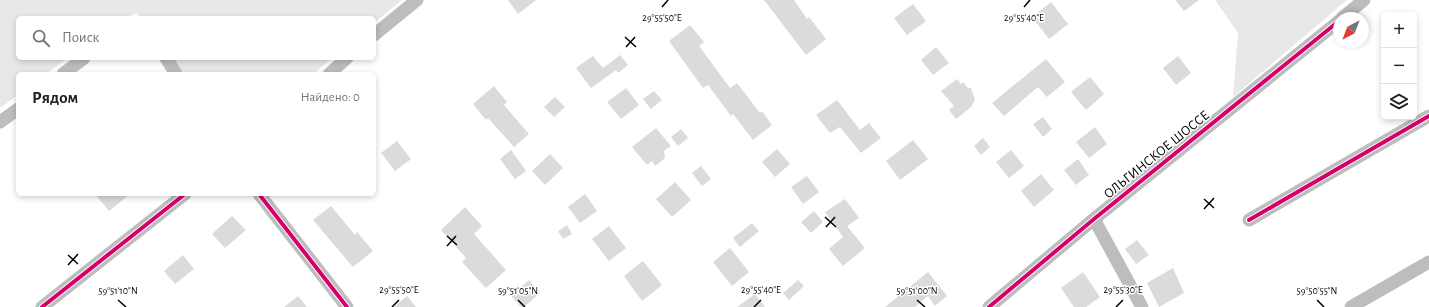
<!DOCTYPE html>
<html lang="ru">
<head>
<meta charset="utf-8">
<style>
  body { margin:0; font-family:"Alegreya Sans",sans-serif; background:#f2f2f2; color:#222 }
  .controls { position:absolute; right:12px; top:12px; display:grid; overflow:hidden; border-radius:6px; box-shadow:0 2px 6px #0003 }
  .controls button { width:36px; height:36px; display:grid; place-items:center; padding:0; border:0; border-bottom:1px solid #e0e0e0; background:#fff; color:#222; font:20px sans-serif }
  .compass { position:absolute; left:1333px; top:12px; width:36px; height:36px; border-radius:50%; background:#fff; box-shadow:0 2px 6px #0003; rotate:222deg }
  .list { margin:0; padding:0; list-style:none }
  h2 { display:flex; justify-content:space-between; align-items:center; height:52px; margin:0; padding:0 16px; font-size:17px }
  h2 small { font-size:13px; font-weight:400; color:#767676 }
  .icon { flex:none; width:22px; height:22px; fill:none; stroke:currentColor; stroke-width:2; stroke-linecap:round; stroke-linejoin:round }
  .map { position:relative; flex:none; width:1429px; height:307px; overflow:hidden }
  .search { position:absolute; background:#fff; box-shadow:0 2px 6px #0003; left:16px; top:16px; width:360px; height:44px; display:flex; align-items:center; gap:10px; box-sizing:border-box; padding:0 14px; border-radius:6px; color:#767676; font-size:15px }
  .panel { position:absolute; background:#fff; box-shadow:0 2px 6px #0003; left:16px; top:72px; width:360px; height:124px; border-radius:6px }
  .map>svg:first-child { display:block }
  .green { fill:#e8e8e8 }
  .building { fill:#dbdbdb }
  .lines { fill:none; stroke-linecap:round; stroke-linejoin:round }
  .street { stroke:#bdbdbd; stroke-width:13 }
  .cycleway-casing { stroke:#fff; stroke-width:6 }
  .cycleway { stroke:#d6006c; stroke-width:4 }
  .ticks { fill:none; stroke:#000; stroke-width:1.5 }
  .labels { text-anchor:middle; stroke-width:3; stroke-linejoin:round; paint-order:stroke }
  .street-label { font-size:14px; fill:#000; stroke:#fff }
  .ticks-label { font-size:10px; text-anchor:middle; fill:#000; stroke:#fff; stroke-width:3; stroke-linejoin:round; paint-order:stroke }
</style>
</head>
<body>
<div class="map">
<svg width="1429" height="307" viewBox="0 0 1429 307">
  <rect width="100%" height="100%" fill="#fff"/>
  <path class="green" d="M 0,0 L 402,0 L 374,23 L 374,18 L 144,18 L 136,13 L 123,18 L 18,18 L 18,58 L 67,58 L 46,74 L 18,74 L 18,95 L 0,108 Z
    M 1215,0 L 1347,0 L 1233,97 L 1238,33 Z
    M 172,58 L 332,58 L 313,74 L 181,74 Z"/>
  <path class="building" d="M 508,0 L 536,0 L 518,14 Z
    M 764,0 L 794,0 L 807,19 L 809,17 L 826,39 L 806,55 Z
    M 1175,0 L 1199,0 L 1184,11 Z
    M 1051,2 L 1068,24 L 1049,39 L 1032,17 Z
    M 913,4 L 926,21 L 907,35 L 894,18 Z
    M 690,25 L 704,42 L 699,46 L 730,88 L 737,83 L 760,113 L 762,111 L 772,125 L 753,140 L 733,114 L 731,116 L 708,85 L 703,88 L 669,41 Z
    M 936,47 L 949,63 L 933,75 L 921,60 Z
    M 620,55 L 628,65 L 618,73 L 616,70 L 591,88 L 576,68 L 593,56 L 603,68 Z
    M 1178,56 L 1191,73 L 1176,85 L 1163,68 Z
    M 1046,59 L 1065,82 L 1047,97 L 1038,87 L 1004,116 L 992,103 Z
    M 1090,77 L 1104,94 L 1086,110 L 1071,92 Z
    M 957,79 L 961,84 L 963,82 L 968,88 L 971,88 L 975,100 L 971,107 L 956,119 L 949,110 L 954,106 L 941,91 Z
    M 494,86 L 507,102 L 504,105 L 529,134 L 514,147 L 488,118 L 486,120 L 473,104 Z
    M 626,88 L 639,105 L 621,119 L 607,102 Z
    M 654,91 L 662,100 L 651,109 L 643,99 Z
    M 555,97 L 565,107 L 554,117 L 544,107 Z
    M 837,100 L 860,130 L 869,123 L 881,138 L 861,153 L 840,127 L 830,133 L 816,115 Z
    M 1043,117 L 1052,129 L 1043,137 L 1033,124 Z
    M 1095,127 L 1107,144 L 1089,158 L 1076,142 Z
    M 656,128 L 671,146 L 664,151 L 665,158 L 655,166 L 652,161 L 647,165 L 632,147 Z
    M 681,129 L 688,138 L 678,146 L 671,137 Z
    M 983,138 L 990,147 L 981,155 L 974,146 Z
    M 913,140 L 928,159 L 900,180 L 886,161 Z
    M 397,141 L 411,159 L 395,171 L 381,153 Z
    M 777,149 L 790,164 L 775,177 L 762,162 Z
    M 511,150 L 526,171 L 515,179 L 500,159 Z
    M 1011,150 L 1024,166 L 1009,178 L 996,162 Z
    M 550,154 L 563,168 L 545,185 L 532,171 Z
    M 1078,159 L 1089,175 L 1076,185 L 1064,170 Z
    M 701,166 L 711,179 L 702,186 L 692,173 Z
    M 1041,174 L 1054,190 L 1034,207 L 1021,191 Z
    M 807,176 L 819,192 L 803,204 L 791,187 Z
    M 675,182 L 691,200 L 672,217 L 656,199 Z
    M 95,194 L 130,194 L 109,211 Z
    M 585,194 L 597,211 L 580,223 L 568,207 Z
    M 845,199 L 859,218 L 847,226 L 865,248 L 843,266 L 829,249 L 843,237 L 825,212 Z
    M 331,206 L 355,235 L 357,232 L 373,251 L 353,267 L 313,220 Z
    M 465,207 L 482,226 L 474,234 L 506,270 L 486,288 L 462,262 L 466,258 L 441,230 Z
    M 814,211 L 823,222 L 811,233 L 801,222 Z
    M 232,216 L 246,230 L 225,248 L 212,234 Z
    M 752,223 L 759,231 L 740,247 L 733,238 Z
    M 567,225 L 572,234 L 563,239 L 558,231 Z
    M 609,226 L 626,248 L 609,261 L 592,239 Z
    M 1137,240 L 1149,255 L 1136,264 L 1125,249 Z
    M 730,248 L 749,272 L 732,286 L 713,262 Z
    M 183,255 L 194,269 L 175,284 L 164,271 Z
    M 643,261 L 662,285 L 642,301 L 624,276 Z
    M 1173,268 L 1184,293 L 1159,307 L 1147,283 Z
    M 928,272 L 947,296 L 935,306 L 928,296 L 915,307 L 885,307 Z
    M 1083,272 L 1100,297 L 1086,307 L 1074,307 L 1061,288 Z
    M 529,280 L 540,293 L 524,307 L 521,307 L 511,296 Z
    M 798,280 L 804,286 L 789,300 L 783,293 Z
    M 755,294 L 765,307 L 737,307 Z
    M 298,296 L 307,307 L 284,307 Z
    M 407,296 L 416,307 L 394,307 Z"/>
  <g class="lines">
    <path class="street" d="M 1342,18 L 1364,0
      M 374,35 L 417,0
      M 166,58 L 176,74
      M 63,74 L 84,58
      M 329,74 L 347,58
      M 0,122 L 18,109
      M 259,194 L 347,307
      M 1094,219 L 1142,307
      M 1249,220 L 1429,116
      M 42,307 L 185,194
      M 989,307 L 1094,219 L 1339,21
      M 1351,307 L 1429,262"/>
    <g class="cycleway-casing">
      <path id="cycleway" d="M 259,194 L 347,307
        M 1249,220 L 1429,116
        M 42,307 L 185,194
        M 989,307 L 1094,219 L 1339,21"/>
    </g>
    <use href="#cycleway" class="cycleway"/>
  </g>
  <path class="ticks" d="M 662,7 L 668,0M 1024,7 L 1030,0M 625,37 L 636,47M 626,47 L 635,37M 1204,199 L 1214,208M 1204,209 L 1214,198M 825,217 L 836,227M 826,227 L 835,217M 447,236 L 457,245M 447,246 L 456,236M 68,255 L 78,264M 68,265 L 78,254M 118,300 L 126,307M 518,300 L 525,307M 917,300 L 925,307M 1317,300 L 1324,307M 392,307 L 399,300M 754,307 L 761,300M 1116,307 L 1123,300"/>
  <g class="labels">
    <g class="street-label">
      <text transform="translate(1156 154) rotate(-39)" y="5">ОЛЬГИНСКОЕ ШОССЕ</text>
    </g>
  </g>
  <g class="ticks-label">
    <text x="662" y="21">29°55'50"E</text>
    <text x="1024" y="21">29°55'40"E</text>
    <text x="399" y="293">29°55'50"E</text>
    <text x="761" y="293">29°55'40"E</text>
    <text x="1123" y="293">29°55'30"E</text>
    <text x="118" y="294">59°51'10"N</text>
    <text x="518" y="294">59°51'05"N</text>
    <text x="917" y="294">59°51'00"N</text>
    <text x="1317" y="294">59°50'55"N</text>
  </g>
</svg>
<div class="controls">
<button>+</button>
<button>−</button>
<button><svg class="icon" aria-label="layers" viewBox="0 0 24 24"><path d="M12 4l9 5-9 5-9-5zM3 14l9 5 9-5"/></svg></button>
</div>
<svg class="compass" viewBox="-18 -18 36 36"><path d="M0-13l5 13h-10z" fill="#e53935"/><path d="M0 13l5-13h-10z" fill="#767676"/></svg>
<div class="search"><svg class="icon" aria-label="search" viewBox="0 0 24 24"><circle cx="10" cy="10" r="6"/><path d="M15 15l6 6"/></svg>Поиск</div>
<section class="panel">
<h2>Рядом<small>Найдено: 0</small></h2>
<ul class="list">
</ul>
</section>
</div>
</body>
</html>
